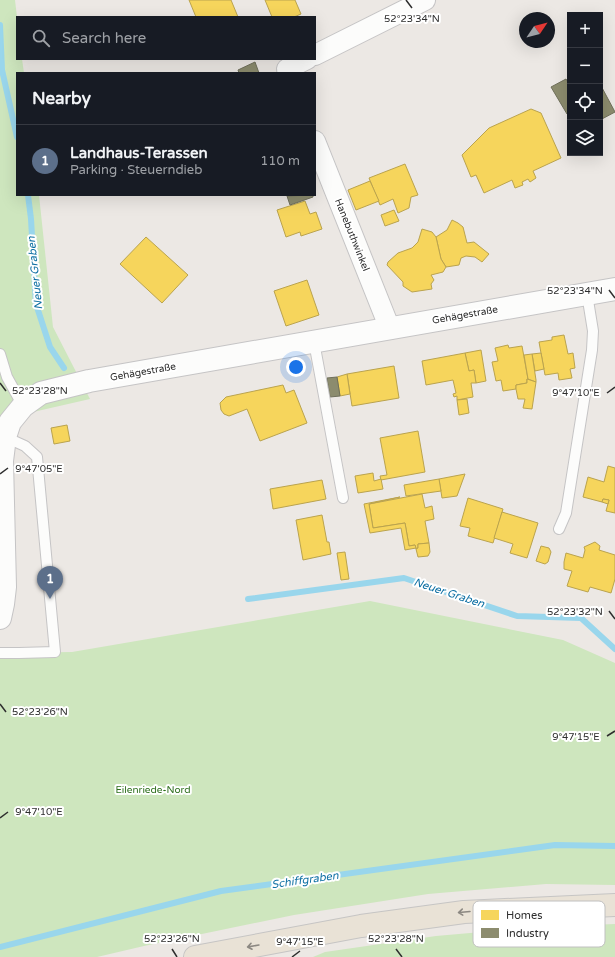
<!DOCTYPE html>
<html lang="en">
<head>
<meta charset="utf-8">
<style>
	:root { --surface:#171b24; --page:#242831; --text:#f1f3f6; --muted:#9ea1a6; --line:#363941; --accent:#ea580c }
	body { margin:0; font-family:"Varela Round",sans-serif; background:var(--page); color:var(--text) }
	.controls { position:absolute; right:12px; top:12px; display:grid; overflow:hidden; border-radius:0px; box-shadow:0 4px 16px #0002 }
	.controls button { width:36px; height:36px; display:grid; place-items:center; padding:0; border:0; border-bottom:1px solid var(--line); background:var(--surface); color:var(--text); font:20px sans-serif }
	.compass { position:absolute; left:519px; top:12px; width:36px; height:36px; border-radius:50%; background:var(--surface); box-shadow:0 4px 16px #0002; rotate:55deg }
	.you { position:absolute; left:296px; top:367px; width:14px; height:14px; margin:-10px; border:3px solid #fff; border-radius:50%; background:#1a73e8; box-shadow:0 0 0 6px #1a73e833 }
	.badge { display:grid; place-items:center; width:26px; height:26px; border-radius:50%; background:var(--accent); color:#fff; font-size:13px; font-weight:700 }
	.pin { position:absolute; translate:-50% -33px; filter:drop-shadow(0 1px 2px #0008) }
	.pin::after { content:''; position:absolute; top:21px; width:14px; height:12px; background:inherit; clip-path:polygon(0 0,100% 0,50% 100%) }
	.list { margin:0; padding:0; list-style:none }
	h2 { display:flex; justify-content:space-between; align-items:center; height:52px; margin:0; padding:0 16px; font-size:17px }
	h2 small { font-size:13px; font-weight:400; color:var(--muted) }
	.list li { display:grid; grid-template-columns:26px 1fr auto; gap:12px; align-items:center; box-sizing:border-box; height:72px; padding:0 16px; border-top:1px solid var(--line) }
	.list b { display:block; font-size:15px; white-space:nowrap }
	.list p { margin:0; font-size:13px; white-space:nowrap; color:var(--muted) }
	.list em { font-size:13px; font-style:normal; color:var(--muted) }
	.icon { flex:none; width:22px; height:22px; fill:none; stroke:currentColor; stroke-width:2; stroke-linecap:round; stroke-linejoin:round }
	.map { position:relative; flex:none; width:615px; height:957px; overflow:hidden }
	.search { position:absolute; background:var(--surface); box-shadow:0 4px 16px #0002; left:16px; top:16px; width:300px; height:44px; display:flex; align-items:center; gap:10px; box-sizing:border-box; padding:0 14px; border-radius:0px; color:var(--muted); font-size:15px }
	.panel { position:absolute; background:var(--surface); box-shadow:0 4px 16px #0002; left:16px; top:72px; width:300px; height:124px; border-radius:0px }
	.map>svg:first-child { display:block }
	.green { fill:#cee6be }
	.homes { fill:#f6d55c; stroke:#baa34e }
	.industry { fill:#8c8c6e; stroke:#70705b }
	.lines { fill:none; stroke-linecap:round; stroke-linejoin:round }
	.stream { stroke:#99d6ec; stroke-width:6 }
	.service-casing { stroke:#c5c4c5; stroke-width:12 }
	.minor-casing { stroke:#c5c4c5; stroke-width:22 }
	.tertiary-casing { stroke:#c5c4c5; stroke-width:24 }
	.trunk-casing { stroke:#c6c5c4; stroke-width:24 }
	.service { stroke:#fcfcfb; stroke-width:10 }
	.minor { stroke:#fcfcfb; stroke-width:20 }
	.tertiary { stroke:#fcfcfb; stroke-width:22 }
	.trunk { stroke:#e9e2d6; stroke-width:22 }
	.oneway { stroke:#8c8882 }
	.ticks { fill:none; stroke:#2e2e2e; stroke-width:1.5 }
	.labels { text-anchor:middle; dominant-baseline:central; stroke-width:4; stroke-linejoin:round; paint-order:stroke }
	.street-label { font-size:10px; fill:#2e2e2e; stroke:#fff }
	.park-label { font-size:10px; fill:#2c6e1b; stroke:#fff }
	.water-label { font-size:11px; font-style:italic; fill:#0d6fa3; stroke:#fff }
	.key { fill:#fff; stroke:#c0c0c0; stroke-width:1 }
	.key-label { font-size:11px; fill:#2e2e2e }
	.ticks-label { font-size:10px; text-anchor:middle; fill:#2e2e2e; stroke:#fff; stroke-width:4; stroke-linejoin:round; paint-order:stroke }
</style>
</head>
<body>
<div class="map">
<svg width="615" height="957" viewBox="0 0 615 957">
	<rect width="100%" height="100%" fill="#ece8e4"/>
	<g class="green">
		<polygon points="0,0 15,0 17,17 17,59 22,59 24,73 17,73 17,195 39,195 53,327 90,399 20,415 0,415"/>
		<polygon points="370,601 563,640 615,663 615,885 546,884 428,894 294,915 144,946 97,957 0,957 0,653 72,652"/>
		<polygon points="615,924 615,957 313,957 325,952 436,936 539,927"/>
	</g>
	<g class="homes">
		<polygon points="189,0 231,0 238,17 196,17"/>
		<polygon points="265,0 295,0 301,14 294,17 272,17"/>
		<polygon points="531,109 541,113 561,158 533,171 536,178 530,182 528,179 522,182 523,185 515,188 512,180 484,193 476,175 471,177 462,155 489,128"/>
		<polygon points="405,164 418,195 411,197 409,208 398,213 393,199 380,205 369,178"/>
		<polygon points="370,181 379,201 356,210 348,190"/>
		<polygon points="305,201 310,214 316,212 322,229 301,236 300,232 286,237 277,210"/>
		<polygon points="394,210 399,221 385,226 381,215"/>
		<polygon points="452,220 458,223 463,227 467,243 474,242 489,254 482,262 475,257 466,256 461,258 459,265 446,267 441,259 436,237 447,230"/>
		<polygon points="422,229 432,232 436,237 441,259 446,267 443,272 431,275 434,280 431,284 432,289 412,292 403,286 403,282 387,265 388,262 398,253 412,248 418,242"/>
		<polygon points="146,237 188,275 162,303 120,264"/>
		<polygon points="307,280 319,315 286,326 274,291"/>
		<polygon points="564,335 568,354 573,353 575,368 570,369 572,378 559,380 558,373 545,375 539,342 552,340 552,337"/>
		<polygon points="508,345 509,348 522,346 528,379 527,379 527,383 516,385 516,389 503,391 501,380 496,381 492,362 498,361 495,348"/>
		<polygon points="481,350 486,381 476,383 474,370 469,371 465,353"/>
		<polygon points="465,353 469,371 474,370 476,383 471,383 473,397 457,400 457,396 454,397 453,394 456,393 453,380 426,385 422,361"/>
		<polygon points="541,353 544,369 535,371 532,354"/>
		<polygon points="532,354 536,380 536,382 528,379 524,355"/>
		<polygon points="394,366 399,398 352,406 347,374"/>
		<polygon points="347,374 350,394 340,396 337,377"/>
		<polygon points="527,379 536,382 532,409 523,408 525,399 518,399 516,389 516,385 527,383"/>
		<polygon points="283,385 286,393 294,390 307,423 260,441 247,409 229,416 224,414 221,410 220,403 226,397"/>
		<polygon points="467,399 469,413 459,415 457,400"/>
		<polygon points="67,425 70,441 54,444 51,428"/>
		<polygon points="418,431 425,472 381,480 380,476 387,475 380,438"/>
		<polygon points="608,466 615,468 615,513 606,511 609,500 603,499 602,502 583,497 588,477 604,482"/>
		<polygon points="373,473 374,481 381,479 383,489 358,493 355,476"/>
		<polygon points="465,474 457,496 442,498 439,479"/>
		<polygon points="439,479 441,491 406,496 404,485"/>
		<polygon points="322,480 326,499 273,509 270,489"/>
		<polygon points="422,494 425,508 432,506 434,519 425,521 429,543 418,544 418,548 416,549 415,545 409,546 405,523 373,528 369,504"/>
		<polygon points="400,497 369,504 373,528 405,523 409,546 415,545 416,548 405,550 401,528 370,533 364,504"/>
		<polygon points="468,498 503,509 493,543 468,536 470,528 460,526"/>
		<polygon points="603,499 609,500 608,504 602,502"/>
		<polygon points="502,512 538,523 527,558 510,553 513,544 494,538"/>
		<polygon points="322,515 327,542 329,542 331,554 303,560 296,520"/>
		<polygon points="595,542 600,546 599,550 615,555 615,579 611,593 590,587 588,592 567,586 572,571 564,569 564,562 566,553 583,558 585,550 584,547"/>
		<polygon points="429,543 430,552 428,556 418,557 416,549 418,548 418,544"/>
		<polygon points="541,546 549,548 551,552 548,562 545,564 536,561"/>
		<polygon points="345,552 349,579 341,580 337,553"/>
	</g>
	<g class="industry">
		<polygon points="255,62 259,73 239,73 238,70"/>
		<polygon points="566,79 570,86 570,113 567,114 551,87"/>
		<polygon points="600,84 615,112 600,120"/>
		<polygon points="313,195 313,197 290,205 287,196"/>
		<polygon points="337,377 340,396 330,397 327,378"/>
	</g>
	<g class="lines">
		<g class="stream">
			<polyline points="0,25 2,70 17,137"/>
			<polyline points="28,195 31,219 36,304 50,347 64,368"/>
			<polyline points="248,599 404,578 517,616 581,618 615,649"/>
			<polyline points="0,947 221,891 555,845 615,846"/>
		</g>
		<g class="service-casing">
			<g id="service">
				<polyline points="314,342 343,498"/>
				<polyline points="0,354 7,377 23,406"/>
				<polyline points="559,529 566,513 592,350 593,331 587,294"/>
				<polyline points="0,653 19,653 55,652 37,457 25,446 5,437"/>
			</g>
		</g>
		<g class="minor-casing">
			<g id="minor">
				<polyline points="315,55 425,0"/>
				<polyline points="288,73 287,69 307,59"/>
				<polyline points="315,141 390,329"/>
			</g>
		</g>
		<g class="tertiary-casing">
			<polyline id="tertiary" points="0,618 3,604 5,587 2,461 5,437 10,422 23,406 41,393 89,381 615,289"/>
		</g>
		<g class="trunk-casing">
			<polyline id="trunk" points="195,957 361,926 464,912 615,905"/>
		</g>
		<use href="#service" class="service"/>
		<use href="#minor" class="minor"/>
		<use href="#tertiary" class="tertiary"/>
		<use href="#trunk" class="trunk"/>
	</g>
	<defs><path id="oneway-shaft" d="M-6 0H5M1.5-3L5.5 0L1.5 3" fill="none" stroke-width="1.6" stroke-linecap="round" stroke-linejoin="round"/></defs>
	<g class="oneway">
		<use href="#oneway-shaft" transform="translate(464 912) rotate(175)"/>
		<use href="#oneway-shaft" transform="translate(253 946) rotate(170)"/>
	</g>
	<path class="ticks" d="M 406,0 L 412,8M 609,290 L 615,298M 0,383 L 6,391M 607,393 L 615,387M 0,474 L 8,468M 609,611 L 615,619M 0,704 L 6,712M 607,736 L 615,731M 0,818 L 8,812M 172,949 L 177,957M 396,949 L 402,957M 292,957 L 300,951"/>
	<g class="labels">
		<g class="street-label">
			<text transform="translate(352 235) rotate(68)">Hanebuthwinkel</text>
			<text transform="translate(465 315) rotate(-10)">Gehägestraße</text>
			<text transform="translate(143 372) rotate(-10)">Gehägestraße</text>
		</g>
		<g class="park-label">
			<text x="153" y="790">Eilenriede-Nord</text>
		</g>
		<g class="water-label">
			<text transform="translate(35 273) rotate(-96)">Neuer Graben</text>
			<text transform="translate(449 593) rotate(18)">Neuer Graben</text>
			<text transform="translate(305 880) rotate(-8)">Schiffgraben</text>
		</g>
	</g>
	<rect x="473" y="901" width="132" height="46" rx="6" class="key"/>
	<rect x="481" y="910" width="18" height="10" fill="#f6d55c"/>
	<rect x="481" y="928" width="18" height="10" fill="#8c8c6e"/>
	<g class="key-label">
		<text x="506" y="919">Homes</text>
		<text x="506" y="937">Industry</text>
	</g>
	<g class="ticks-label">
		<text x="412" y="22">52°23'34"N</text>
		<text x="575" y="294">52°23'34"N</text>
		<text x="40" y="394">52°23'28"N</text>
		<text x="576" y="396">9°47'10"E</text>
		<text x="39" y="472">9°47'05"E</text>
		<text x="575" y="615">52°23'32"N</text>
		<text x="40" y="715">52°23'26"N</text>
		<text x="576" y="740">9°47'15"E</text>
		<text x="39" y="815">9°47'10"E</text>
		<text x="172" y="942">52°23'26"N</text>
		<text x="396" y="942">52°23'28"N</text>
		<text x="300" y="945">9°47'15"E</text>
	</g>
</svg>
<div class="controls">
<button>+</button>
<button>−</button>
<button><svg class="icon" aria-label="locate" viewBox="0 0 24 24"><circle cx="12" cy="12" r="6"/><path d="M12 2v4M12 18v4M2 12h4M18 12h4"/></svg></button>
<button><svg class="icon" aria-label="layers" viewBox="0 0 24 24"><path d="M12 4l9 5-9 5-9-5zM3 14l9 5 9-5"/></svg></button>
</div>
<svg class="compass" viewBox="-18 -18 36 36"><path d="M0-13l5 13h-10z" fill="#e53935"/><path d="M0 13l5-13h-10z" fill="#9ea1a6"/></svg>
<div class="you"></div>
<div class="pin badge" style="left:50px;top:599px;background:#5c6f8a">1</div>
<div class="search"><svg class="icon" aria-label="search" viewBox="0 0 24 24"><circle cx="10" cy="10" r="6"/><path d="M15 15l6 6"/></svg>Search here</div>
<section class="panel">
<h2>Nearby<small></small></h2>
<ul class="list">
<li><span class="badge" style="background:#5c6f8a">1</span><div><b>Landhaus-Terassen</b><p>Parking · Steuerndieb</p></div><em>110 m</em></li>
</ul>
</section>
</div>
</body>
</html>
